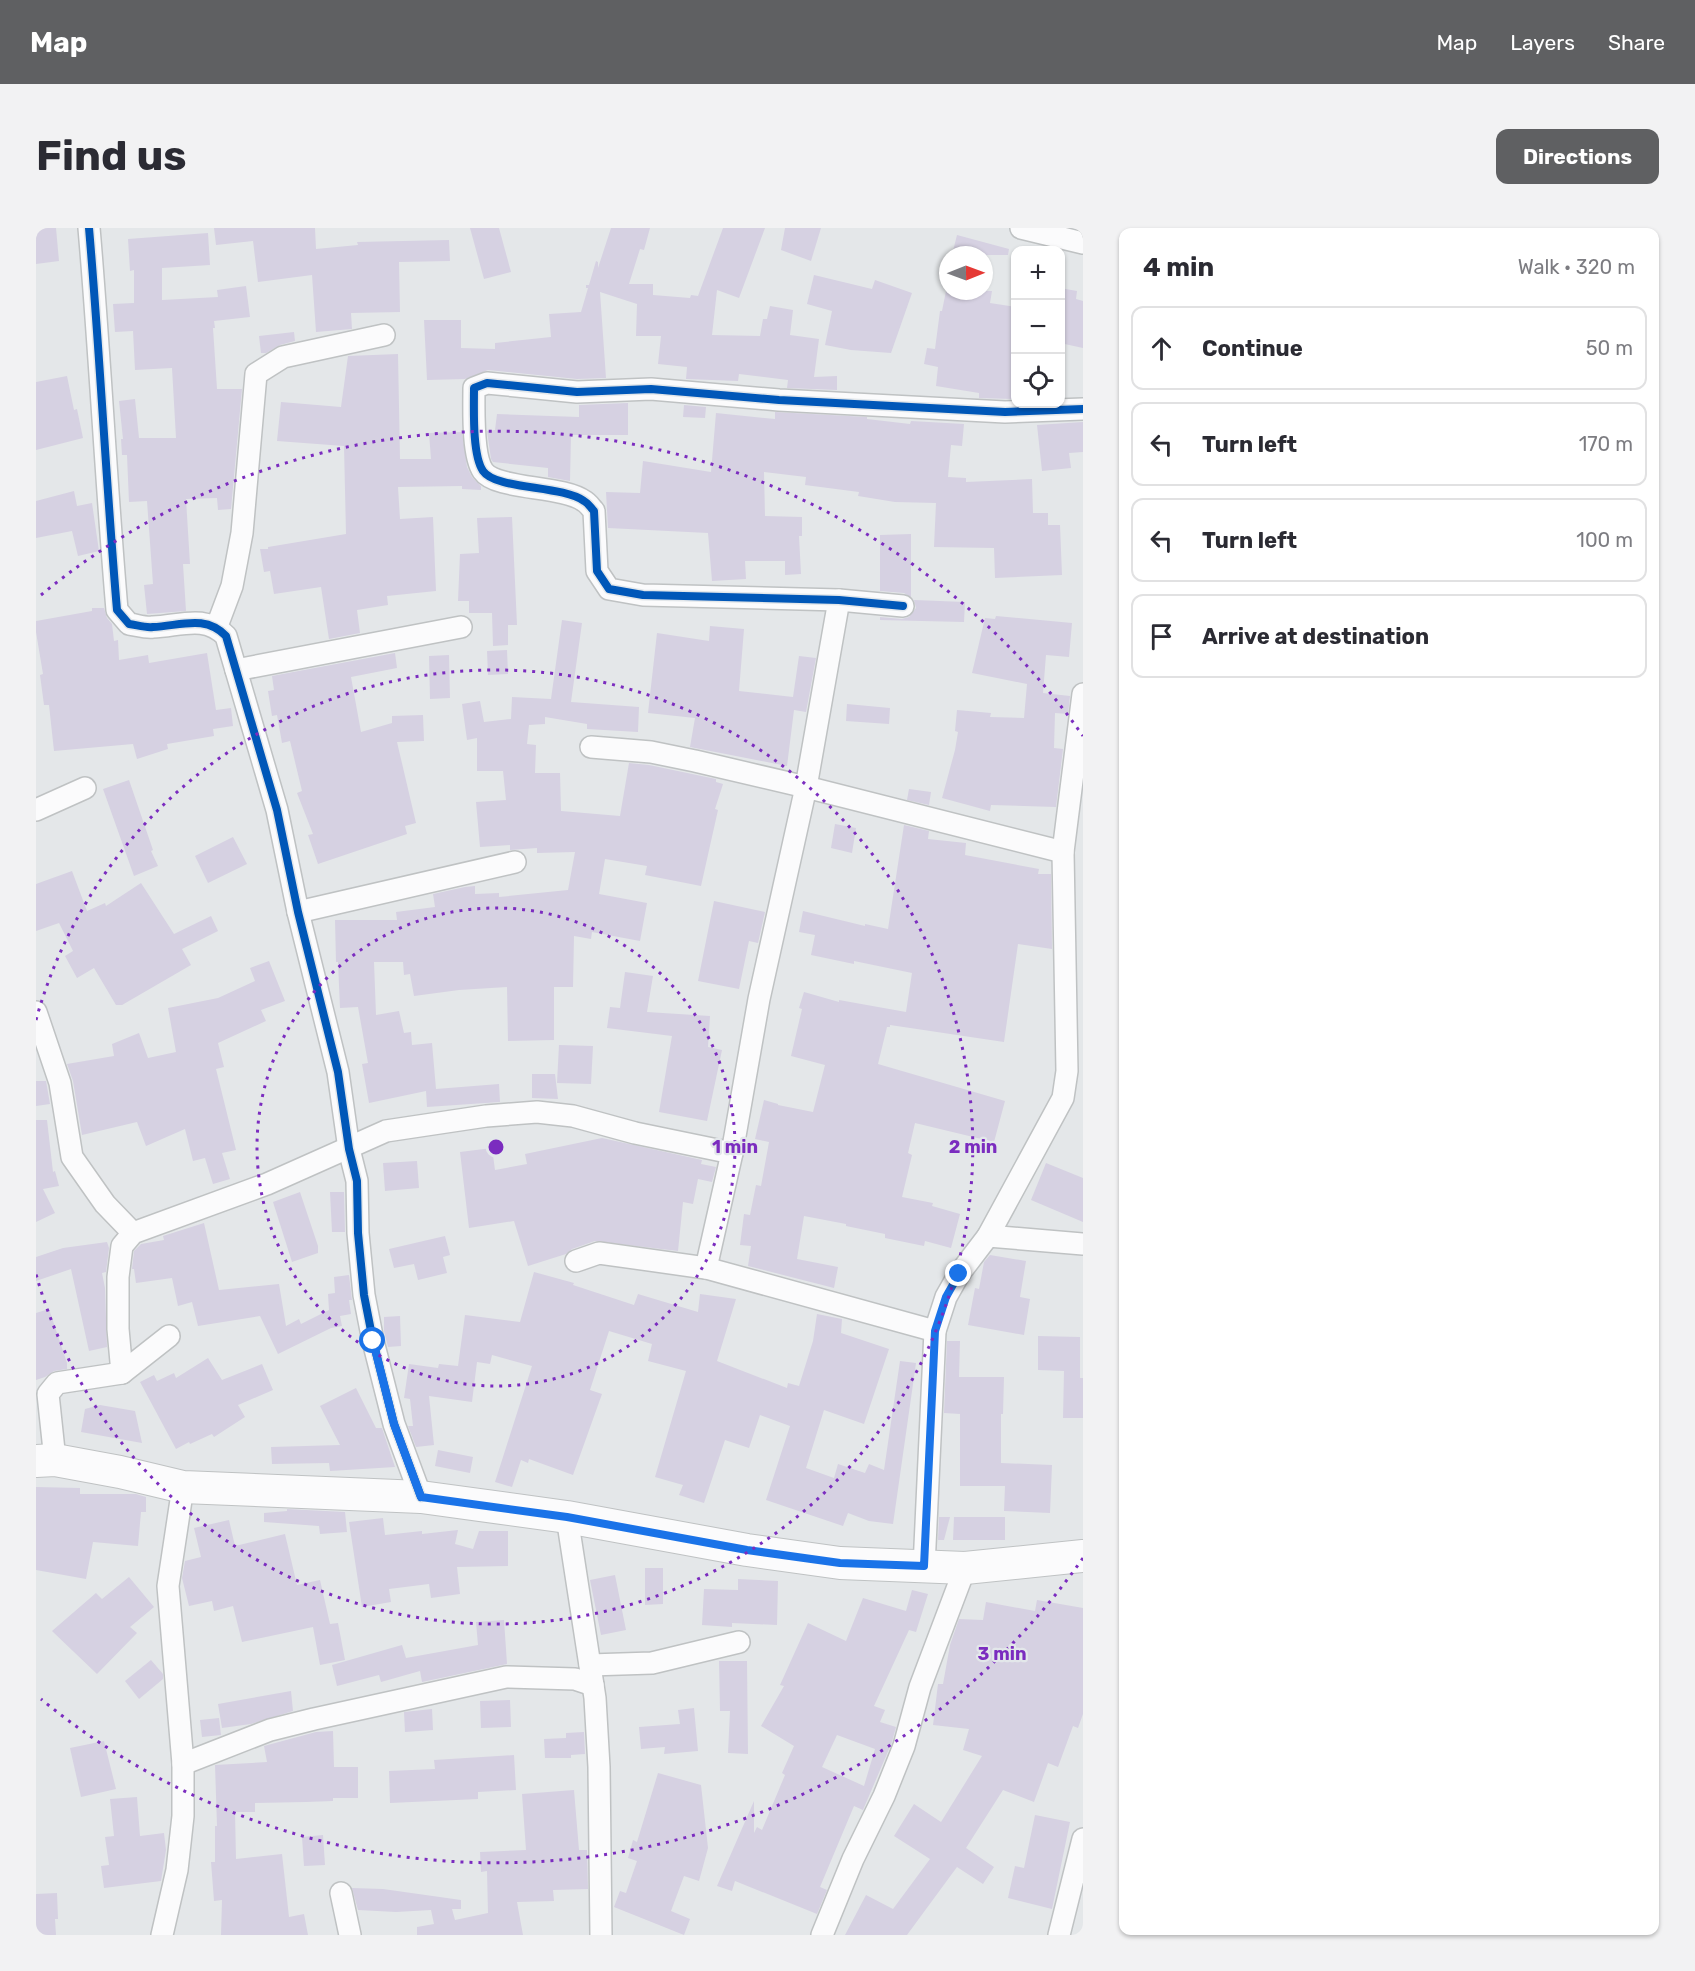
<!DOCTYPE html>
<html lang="en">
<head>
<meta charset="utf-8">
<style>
	:root { --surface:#fff; --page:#f2f2f3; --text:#2b2b33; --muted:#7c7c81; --line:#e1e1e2; --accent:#5f6062 }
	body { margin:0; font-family:Rubik,sans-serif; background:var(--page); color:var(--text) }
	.controls { position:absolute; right:18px; top:18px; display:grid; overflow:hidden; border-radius:12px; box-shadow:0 2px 4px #0004 }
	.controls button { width:54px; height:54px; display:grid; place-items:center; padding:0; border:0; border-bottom:2px solid var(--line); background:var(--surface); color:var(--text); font:30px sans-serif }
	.compass { position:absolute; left:903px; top:18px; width:54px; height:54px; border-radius:50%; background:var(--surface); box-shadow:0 2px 4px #0004; rotate:89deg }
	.stop { position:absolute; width:18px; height:18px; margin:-14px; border:4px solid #1a73e8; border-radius:50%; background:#fff }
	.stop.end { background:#1a73e8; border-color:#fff; box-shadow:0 2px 6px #0008 }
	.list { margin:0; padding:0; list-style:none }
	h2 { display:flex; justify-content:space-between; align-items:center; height:78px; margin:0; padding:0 24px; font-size:26px }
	h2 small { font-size:20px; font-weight:400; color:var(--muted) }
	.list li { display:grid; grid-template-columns:39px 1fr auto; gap:18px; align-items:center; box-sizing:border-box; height:84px; margin:0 12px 12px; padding:0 12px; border:2px solid var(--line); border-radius:12px }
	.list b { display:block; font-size:22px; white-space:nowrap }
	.list em { font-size:20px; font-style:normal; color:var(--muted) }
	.icon { flex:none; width:33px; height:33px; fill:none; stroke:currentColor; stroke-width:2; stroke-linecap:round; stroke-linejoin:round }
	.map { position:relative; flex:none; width:1047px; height:1707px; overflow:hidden; border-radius:12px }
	header { display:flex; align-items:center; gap:36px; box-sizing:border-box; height:84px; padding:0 30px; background:var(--accent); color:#fff }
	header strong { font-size:28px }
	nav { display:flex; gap:33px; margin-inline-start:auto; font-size:21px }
	.intro { display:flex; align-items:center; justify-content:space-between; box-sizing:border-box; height:144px; padding:0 36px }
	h1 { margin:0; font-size:42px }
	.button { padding:15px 27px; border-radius:12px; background:var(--accent); color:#fff; font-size:21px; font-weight:700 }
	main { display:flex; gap:36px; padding:0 36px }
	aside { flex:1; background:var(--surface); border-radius:12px; box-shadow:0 2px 4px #0004 }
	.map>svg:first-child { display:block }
	.building { fill:#d6d1e2; fill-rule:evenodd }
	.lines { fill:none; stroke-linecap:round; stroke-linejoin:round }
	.street-casing { stroke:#bfc2c3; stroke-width:24 }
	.secondary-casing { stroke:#bfc2c3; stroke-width:34 }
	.street { stroke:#fbfbfc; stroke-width:21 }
	.secondary { stroke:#fbfbfc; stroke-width:32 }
	.cycleway-casing { stroke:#e3e7ea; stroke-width:11 }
	.cycleway { stroke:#0057b8; stroke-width:8 }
	.route { stroke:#1a73e8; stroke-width:8 }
	.ring { fill:none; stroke:#7b2cbf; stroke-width:3; stroke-dasharray:3 6 }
	.centre { fill:#7b2cbf; stroke:#e3e7ea; stroke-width:3 }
	.ring-label { font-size:18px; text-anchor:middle; font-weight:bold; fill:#7b2cbf; stroke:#e3e7ea; stroke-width:4.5; stroke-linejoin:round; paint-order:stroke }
</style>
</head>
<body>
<header>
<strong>Map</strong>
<nav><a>Map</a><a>Layers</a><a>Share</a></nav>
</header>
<div class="intro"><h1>Find us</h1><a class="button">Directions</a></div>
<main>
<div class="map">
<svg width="1047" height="1707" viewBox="0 0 1047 1707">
	<rect width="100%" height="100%" fill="#e4e7e9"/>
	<g class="building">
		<polygon points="0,0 20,0 23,33 0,36"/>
		<polygon points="178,0 279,0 280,21 322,17 321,14 413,12 414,33 363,34 364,84 315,85 316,101 280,104 276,47 222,54 217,13 180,17"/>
		<polygon points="434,0 463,0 475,44 448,51"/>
		<polygon points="575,0 614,0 608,22 604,21 593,56 617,56 617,67 654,70 655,67 662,68 687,0 729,0 703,70 681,62 676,107 724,108 727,91 731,91 734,78 757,82 754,107 783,111 778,149 801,148 801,162 751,160 752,152 703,146 702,153 650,151 651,139 622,136 625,108 600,108 601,76 564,64 570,150 541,151 452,142 429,151 391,152 388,92 425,92 425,120 459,121 459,115 515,109 513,86 545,84 552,60 550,60 550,57 553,57 560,33 562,34 562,40"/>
		<polygon points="749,0 785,0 775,33 745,22"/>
		<polygon points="172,5 174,37 126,40 126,72 182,69 181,62 210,58 214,89 178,93 179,100 177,100 181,161 206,161 195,281 182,282 181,270 150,271 154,336 147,336 150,383 111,386 108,357 117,356 111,273 93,274 91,227 86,227 85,211 87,211 83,173 99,171 103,210 140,210 136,140 99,142 97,103 79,104 77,76 98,75 98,42 94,43 92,11"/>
		<polygon points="921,7 973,21 972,27 916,27"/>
		<polygon points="778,47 836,61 839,52 876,65 855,125 815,122 789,117 796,83 771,76"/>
		<polygon points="1024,60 1041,63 1040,71 1047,73 1047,120 1024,115"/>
		<polygon points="910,63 956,63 954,75 980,79 976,171 943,170 943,165 900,158 902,139 888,136 891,120 899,121 904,83 906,83"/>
		<polygon points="258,104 259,113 244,117 230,125 225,125 223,108"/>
		<polygon points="362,126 364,231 395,231 393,205 426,204 431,239 436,249 445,258 445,262 426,261 426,258 362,259 364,291 397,289 400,363 351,368 352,377 321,382 324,405 293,411 285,359 238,366 234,343 228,344 224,321 232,321 232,319 310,306 308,218 241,213 245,174 305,179 312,128"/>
		<polygon points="31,148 38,182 41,181 47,210 0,222 0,154"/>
		<polygon points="592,175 592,207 535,207 534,253 512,249 512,240 457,234 455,231 451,203 459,202 461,186 543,189 543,177"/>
		<polygon points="648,177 670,179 669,190 647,189"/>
		<polygon points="739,184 831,189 831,191 874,196 875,193 928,196 926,218 915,217 912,249 930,250 930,254 996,251 997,285 1012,285 1012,297 1024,297 1026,347 959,350 958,320 898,319 900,275 859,274 822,268 823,264 769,257 770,249 728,244 729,288 766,289 766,308 763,308 765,346 749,347 749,333 709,333 710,351 676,353 672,305 572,300 570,264 604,265 607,233 675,244 680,185 739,191"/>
		<polygon points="1047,194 1047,224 1033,225 1035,240 1006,243 1001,197"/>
		<polygon points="38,263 41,278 56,275 63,323 42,328 36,303 0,310 0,273"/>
		<polygon points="476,289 481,397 472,397 472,417 457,418 456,385 433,385 433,373 422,373 424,326 443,325 441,290"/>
		<polygon points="875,306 875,369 868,365 844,363 844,307"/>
		<polygon points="878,372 929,374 928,394 844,392 844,389 866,391 873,389 880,380"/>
		<polygon points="56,380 68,380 71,390 76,396 78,413 82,412 83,432 112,427 113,435 171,425 180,482 195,480 197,498 177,501 178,508 131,516 132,521 101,531 97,516 18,523 13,477 8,477 4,447 7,446 0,404 0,393 56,383"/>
		<polygon points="960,388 1036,395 1033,429 1010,427 1007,465 1034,468 1032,486 1019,485 1018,520 1027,521 1020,579 955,577 954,583 906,570 919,522 922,504 919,503 921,482 955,485 954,489 988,490 991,456 936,445 949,390 959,391"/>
		<polygon points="526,392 546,395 535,474 603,479 602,504 551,501 551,496 509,489 509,496 493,497 491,516 500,517 499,545 524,545 525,583 584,588 593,535 613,537 680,551 680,554 687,556 679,581 682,582 665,658 609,647 611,638 569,631 563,666 611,675 604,713 556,704 555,711 538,708 537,759 518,759 518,812 472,813 471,759 423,762 378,768 374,746 368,747 367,734 338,734 340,787 363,783 368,805 375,804 376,817 396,815 400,861 463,856 464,874 391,879 390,863 333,875 326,836 332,835 322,779 304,780 302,734 300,734 299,692 361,692 360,684 399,679 397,666 429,659 439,658 439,666 463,665 463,669 532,662 539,624 501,625 501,620 474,622 474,617 444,619 440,574 470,572 467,543 441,543 441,510 431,512 426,476 444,473 448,494 475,491 476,469 515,471"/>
		<polygon points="674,398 708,401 703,463 757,469 763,428 780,430 770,484 758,482 751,538 654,519 659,490 612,485 621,405 673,413"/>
		<polygon points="471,422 472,446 452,447 451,423"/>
		<polygon points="359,425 361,440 315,449 325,504 356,495 356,488 387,487 388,513 361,514 380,595 369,598 371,606 282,636 272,607 277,606 261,565 266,563 254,513 246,515 241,487 236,488 232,463 238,462 236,448"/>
		<polygon points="413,427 414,470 394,471 393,428"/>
		<polygon points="811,476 854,480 853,496 810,493"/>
		<polygon points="93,552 117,622 115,623 122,638 98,648 67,561"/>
		<polygon points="873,561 895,564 893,577 871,572"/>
		<polygon points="799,596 820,600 816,625 795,620"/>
		<polygon points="868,597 893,603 892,611 930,615 929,627 1003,641 1002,646 1015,646 1016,721 982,716 968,814 854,797 854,799 851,799 842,836 969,873 958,914 879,895 872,925 876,927 866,969 897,975 896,978 924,986 915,1020 889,1013 888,1018 849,1010 849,1006 810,998 810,996 768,988 761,1031 802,1039 798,1060 712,1038 715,1018 704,1017 708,986 714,987 720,957 725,958 733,914 719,911 728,872 742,876 742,877 777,884 789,837 755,828 766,781 763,780 768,764 803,774 803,772 870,784 876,745 818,733 818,736 775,727 779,707 763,704 767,683 829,698 829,696 852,701"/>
		<polygon points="197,609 211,636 172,655 159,628"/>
		<polygon points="36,643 51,683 69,675 70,678 105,655 138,706 175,688 182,703 146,721 155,737 86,777 80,777 58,740 41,750 29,728 37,723 23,695 0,703 0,656"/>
		<polygon points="678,673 729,684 722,715 713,713 703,761 662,753"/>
		<polygon points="233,733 249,773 225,782 230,793 182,815 188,839 180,841 200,922 186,925 194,951 177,956 169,930 157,933 149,901 110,918 101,894 46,907 37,853 31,836 78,828 76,816 103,805 112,830 140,824 132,780 182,770 219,753 214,740"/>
		<polygon points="589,744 617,748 611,784 674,788 672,819 686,822 671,893 623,884 636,808 571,800 574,779 584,780"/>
		<polygon points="523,817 557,818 555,856 521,855"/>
		<polygon points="496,846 519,846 522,871 496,870"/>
		<polygon points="0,853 10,853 14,876 0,878"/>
		<polygon points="0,892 11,892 17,944 19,943 23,958 7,961 19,985 0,994"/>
		<polygon points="566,910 666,932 665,936 680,939 676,954 662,951 657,976 647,974 642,1023 559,1013 536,1021 530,1026 492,1038 478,993 433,1000 424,924 456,920 459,942 491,936 489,926"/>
		<polygon points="381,933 383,960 349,963 347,935"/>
		<polygon points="1010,935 1047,950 1047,994 995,972"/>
		<polygon points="264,964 282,1018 282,1025 256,1034 237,974"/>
		<polygon points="294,964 308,964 309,1004 296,1004"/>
		<polygon points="168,995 183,1062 243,1056 250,1098 263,1091 265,1096 293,1082 292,1066 299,1065 298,1049 313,1047 316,1072 313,1072 315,1086 304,1088 306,1098 295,1100 242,1126 224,1088 162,1098 156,1074 142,1078 136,1050 100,1055 98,1041 96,1041 98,1023 105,1016 128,1012 127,1008"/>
		<polygon points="409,1008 414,1027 407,1029 411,1045 382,1052 378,1036 358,1040 353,1021"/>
		<polygon points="71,1014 73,1020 70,1044 66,1045 69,1060 71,1119 53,1123 35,1041 0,1053 0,1029 27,1020"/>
		<polygon points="954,1027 990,1033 984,1069 994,1071 988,1107 932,1097 939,1060 943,1061 948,1034"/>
		<polygon points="498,1044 538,1055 537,1057 598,1077 602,1066 662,1084 664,1066 700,1071 681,1133 751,1160 752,1155 763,1158 777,1113 781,1086 806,1091 805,1105 853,1121 828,1196 788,1182 770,1240 798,1250 802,1236 829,1245 833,1236 848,1242 864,1133 880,1135 857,1296 833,1293 812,1285 807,1298 730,1272 754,1198 724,1187 713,1220 689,1212 668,1275 643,1267 647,1257 619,1249 650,1143 612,1133 616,1116 573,1103 554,1162 566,1166 537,1247 493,1231 492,1235 485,1232 476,1259 459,1254 496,1138 456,1127 454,1136 441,1134 436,1174 393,1168 398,1217 380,1219 372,1198 377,1198 374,1171 368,1170 373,1136 402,1140 403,1136 422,1138 429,1087 484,1094"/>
		<polygon points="13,1081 31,1135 31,1141 18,1143 9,1149 0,1152 0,1085"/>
		<polygon points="364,1088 365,1118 352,1119 348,1103 348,1089"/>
		<polygon points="1002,1108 1044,1109 1044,1150 1047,1150 1047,1190 1027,1190 1028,1143 1002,1142"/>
		<polygon points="911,1113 924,1113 923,1149 968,1149 967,1186 965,1186 965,1235 1016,1237 1014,1285 968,1283 969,1258 924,1258 924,1186 908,1185"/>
		<polygon points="172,1130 186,1152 226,1136 237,1162 202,1177 209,1189 178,1209 176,1206 154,1216 153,1214 140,1221 104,1154 118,1147 121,1153 138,1145 140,1150"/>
		<polygon points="320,1160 340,1200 346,1200 359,1239 294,1243 293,1235 236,1236 235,1219 304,1217 284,1178"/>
		<polygon points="64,1177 99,1183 106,1215 45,1204 49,1181"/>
		<polygon points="402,1222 437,1229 434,1245 399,1238"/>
		<polygon points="0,1259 44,1260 44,1266 100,1266 110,1269 110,1284 105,1284 102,1318 57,1314 50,1351 0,1342"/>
		<polygon points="251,1281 309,1284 311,1304 284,1306 283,1298 228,1294 228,1285 251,1283"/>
		<polygon points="903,1289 914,1289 908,1312 902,1312"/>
		<polygon points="918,1289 969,1289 969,1312 917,1312"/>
		<polygon points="347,1290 349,1307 386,1303 386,1306 422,1302 419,1316 437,1321 443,1303 472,1303 472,1338 421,1339 424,1366 395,1370 393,1356 353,1361 355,1374 326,1379 313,1294"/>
		<polygon points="193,1292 199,1318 249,1306 261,1357 284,1352 294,1396 302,1395 309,1432 284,1437 277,1399 206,1414 197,1378 178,1383 176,1373 153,1378 146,1350 149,1333 165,1329 158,1300"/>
		<polygon points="609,1340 627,1340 627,1376 609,1377"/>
		<polygon points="579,1347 590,1402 565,1407 554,1352"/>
		<polygon points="93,1349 118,1379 94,1399 101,1405 61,1446 16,1403 60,1365 66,1371"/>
		<polygon points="702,1351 742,1353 741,1397 696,1395 696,1399 666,1397 668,1361 702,1362"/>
		<path d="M 876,1362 L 892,1366 L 880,1404 L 873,1402 L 838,1478 L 849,1482 L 844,1494 L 860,1499 L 856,1514 L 827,1582 L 818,1578 L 784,1659 L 791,1662 L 781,1686 L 699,1653 L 696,1663 L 681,1658 L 718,1573 L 718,1605 L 721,1599 L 726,1602 L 749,1547 L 746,1545 L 758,1518 L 725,1498 L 748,1458 L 744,1457 L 772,1395 L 810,1413 L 827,1370 L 870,1383 ZM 801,1507 L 839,1521 L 828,1558 L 786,1539 Z"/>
		<polygon points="1001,1372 1047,1380 1047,1486 1042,1500 1037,1498 1022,1539 1012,1535 998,1574 967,1562 930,1620 958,1639 947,1656 921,1639 871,1707 809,1707 830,1667 857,1681 894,1631 858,1608 878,1576 905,1594 946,1528 927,1522 933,1501 897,1497 902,1456 907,1456 914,1417 923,1391 947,1392 950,1374 999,1383"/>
		<polygon points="468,1392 471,1436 386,1454 384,1443 345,1454 343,1447 301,1458 296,1437 366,1417 370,1430 442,1417 440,1394"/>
		<polygon points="115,1432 127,1446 127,1451 103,1471 89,1453"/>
		<polygon points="683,1433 711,1433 712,1526 692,1525 694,1483 684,1483"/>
		<polygon points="255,1463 257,1483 215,1496 186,1500 182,1476"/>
		<polygon points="474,1472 475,1499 445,1500 444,1473"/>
		<polygon points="658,1480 662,1523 628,1526 629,1519 605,1521 603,1499 644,1496 642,1482"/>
		<polygon points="396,1481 397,1502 369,1504 368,1484"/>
		<polygon points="183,1490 185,1507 166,1509 164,1492"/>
		<polygon points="297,1503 298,1539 322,1539 322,1570 297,1570 297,1573 270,1574 219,1575 219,1584 199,1584 200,1631 246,1626 253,1689 268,1686 272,1707 185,1707 186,1672 178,1673 175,1634 179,1634 179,1598 181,1598 179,1537 231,1534 228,1518 280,1504"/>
		<polygon points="548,1504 549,1526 535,1527 535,1530 509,1530 508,1511 530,1510 530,1505"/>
		<polygon points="68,1513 80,1561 45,1569 34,1520"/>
		<polygon points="478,1527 480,1562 442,1564 442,1571 354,1575 353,1543 399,1541 398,1532"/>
		<polygon points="622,1545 665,1557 672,1620 663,1653 648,1648 635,1683 654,1691 648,1707 578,1679 584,1663 590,1665 601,1633 592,1630 597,1612 601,1614"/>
		<polygon points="538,1562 543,1622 551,1622 552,1661 517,1662 518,1673 481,1674 487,1707 381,1707 381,1699 398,1696 395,1682 360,1684 322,1682 316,1660 347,1661 425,1672 425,1681 409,1681 416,1681 419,1692 452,1685 451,1643 445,1644 444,1624 490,1622 486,1566"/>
		<polygon points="101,1569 104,1608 128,1605 130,1622 125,1653 68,1660 65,1638 73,1637 69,1609 78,1608 74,1571"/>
		<polygon points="999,1587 1034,1594 1016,1681 972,1670 979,1638 988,1640"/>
		<polygon points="287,1607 289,1637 268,1638 266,1609"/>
		<polygon points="21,1665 22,1691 19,1691 20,1707 0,1707 0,1666"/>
	</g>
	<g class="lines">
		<g class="street-casing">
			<g id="street">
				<path d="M 53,0 C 64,127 70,255 81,382 L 93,396 C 101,397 109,400 117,399 C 144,398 169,386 190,408 L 241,582 L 262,684 L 302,844 L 313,921 L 321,953 L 322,1005 L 328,1067 L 337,1113 L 358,1196 L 385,1269"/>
				<polyline points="985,0 1047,15"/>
				<path d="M 867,378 L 803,372 L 607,367 L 573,361 L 561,343 L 558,283 C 555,280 552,275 548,273 C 526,257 460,262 447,243 C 436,227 438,180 438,160 L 451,155 L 541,164 L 615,161 L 743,172 L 969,184 L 1047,181"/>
				<polyline points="181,398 196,358 206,305 220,146 247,129 348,107"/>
				<polyline points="200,442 425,399"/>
				<polyline points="555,519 615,524 659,533 770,559 1027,624"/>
				<polyline points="0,582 49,560"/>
				<polyline points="262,684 479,634"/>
				<polyline points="0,784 24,855 36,929 69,976 97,1005"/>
				<polyline points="952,1008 1047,1016"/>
				<polyline points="540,1033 563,1025 670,1040 899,1103"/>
				<polyline points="670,1040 696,925 723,771 770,559 803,372"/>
				<polyline points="86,1145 82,1101 82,1049 86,1018 97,1005 231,956 350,903 450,888 501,884 537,888 599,905 696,925"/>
				<polyline points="19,1232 12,1166 21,1155 86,1145 133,1108"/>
				<polyline points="531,1289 559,1470 563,1539 565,1707"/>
				<polyline points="888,1339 899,1103 910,1069 923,1046 952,1008 1027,870 1031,843 1027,624 1047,466"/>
				<polyline points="554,1437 616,1435 703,1414"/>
				<polyline points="147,1536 234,1502 278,1491 470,1449 539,1451 557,1457"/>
				<polyline points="305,1665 314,1707"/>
				<polyline points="126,1707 141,1642 147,1588 147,1536 132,1358 147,1259"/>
				<polyline points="786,1707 817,1631 848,1568 868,1518 884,1459 929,1340"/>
				<polyline points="1023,1707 1047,1611"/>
			</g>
		</g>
		<g class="secondary-casing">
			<polyline id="secondary" points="0,1233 19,1232 84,1244 147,1259 385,1269 531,1289 711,1322 804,1335 929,1340 1047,1328"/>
		</g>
		<use href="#street" class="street"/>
		<use href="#secondary" class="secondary"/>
		<g class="cycleway-casing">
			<g id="cycleway">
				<path d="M 53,0 C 64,127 70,255 81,382 L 93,396 C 101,397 109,400 117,399 C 144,398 169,386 190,408 L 241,582 L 262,684 L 302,844 L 313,921 L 321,953 L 322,1005 L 328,1067 L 337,1113 L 358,1196 L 385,1269"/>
				<path d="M 867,378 L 803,372 L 607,367 L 573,361 L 561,343 L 558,283 C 555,280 552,275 548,273 C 526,257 460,262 447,243 C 436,227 438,180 438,160 L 451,155 L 541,164 L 615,161 L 743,172 L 969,184 L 1047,181"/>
			</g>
		</g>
		<use href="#cycleway" class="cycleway"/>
	</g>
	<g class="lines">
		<polyline class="route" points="337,1113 358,1196 385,1269 531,1289 711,1322 804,1335 888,1338 899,1103 910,1069 923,1046"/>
	</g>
	<g class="ring">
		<circle cx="460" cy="919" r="239"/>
		<path d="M0 792A477 477 0 1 1 0 1046"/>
		<path d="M1047 1330A716 716 0 0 1 5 1471M5 367A716 716 0 0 1 1047 508"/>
	</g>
	<circle cx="460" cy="919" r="9" class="centre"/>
	<g class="ring-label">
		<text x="699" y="925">1 min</text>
		<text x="937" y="925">2 min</text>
		<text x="966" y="1432">3 min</text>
	</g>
</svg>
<div class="controls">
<button>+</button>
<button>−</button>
<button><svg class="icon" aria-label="locate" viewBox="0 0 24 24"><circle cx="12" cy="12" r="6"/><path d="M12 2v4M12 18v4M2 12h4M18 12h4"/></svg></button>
</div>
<svg class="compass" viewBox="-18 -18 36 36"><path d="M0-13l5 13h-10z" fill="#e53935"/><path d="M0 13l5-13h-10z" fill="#7c7c81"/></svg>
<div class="stop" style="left:337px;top:1113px"></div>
<div class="stop end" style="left:923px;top:1046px"></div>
</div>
<aside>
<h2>4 min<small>Walk · 320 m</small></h2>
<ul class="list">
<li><svg class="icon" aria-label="ahead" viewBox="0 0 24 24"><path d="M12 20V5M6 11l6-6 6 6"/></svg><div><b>Continue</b></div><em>50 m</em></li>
<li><svg class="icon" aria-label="left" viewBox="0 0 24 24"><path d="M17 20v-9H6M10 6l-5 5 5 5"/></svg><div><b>Turn left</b></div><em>170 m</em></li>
<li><svg class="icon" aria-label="left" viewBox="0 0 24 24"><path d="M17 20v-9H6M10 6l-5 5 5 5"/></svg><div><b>Turn left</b></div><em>100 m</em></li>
<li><svg class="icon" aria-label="arrive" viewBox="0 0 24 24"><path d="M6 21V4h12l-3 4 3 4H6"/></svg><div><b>Arrive at destination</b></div></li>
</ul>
</aside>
</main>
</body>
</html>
